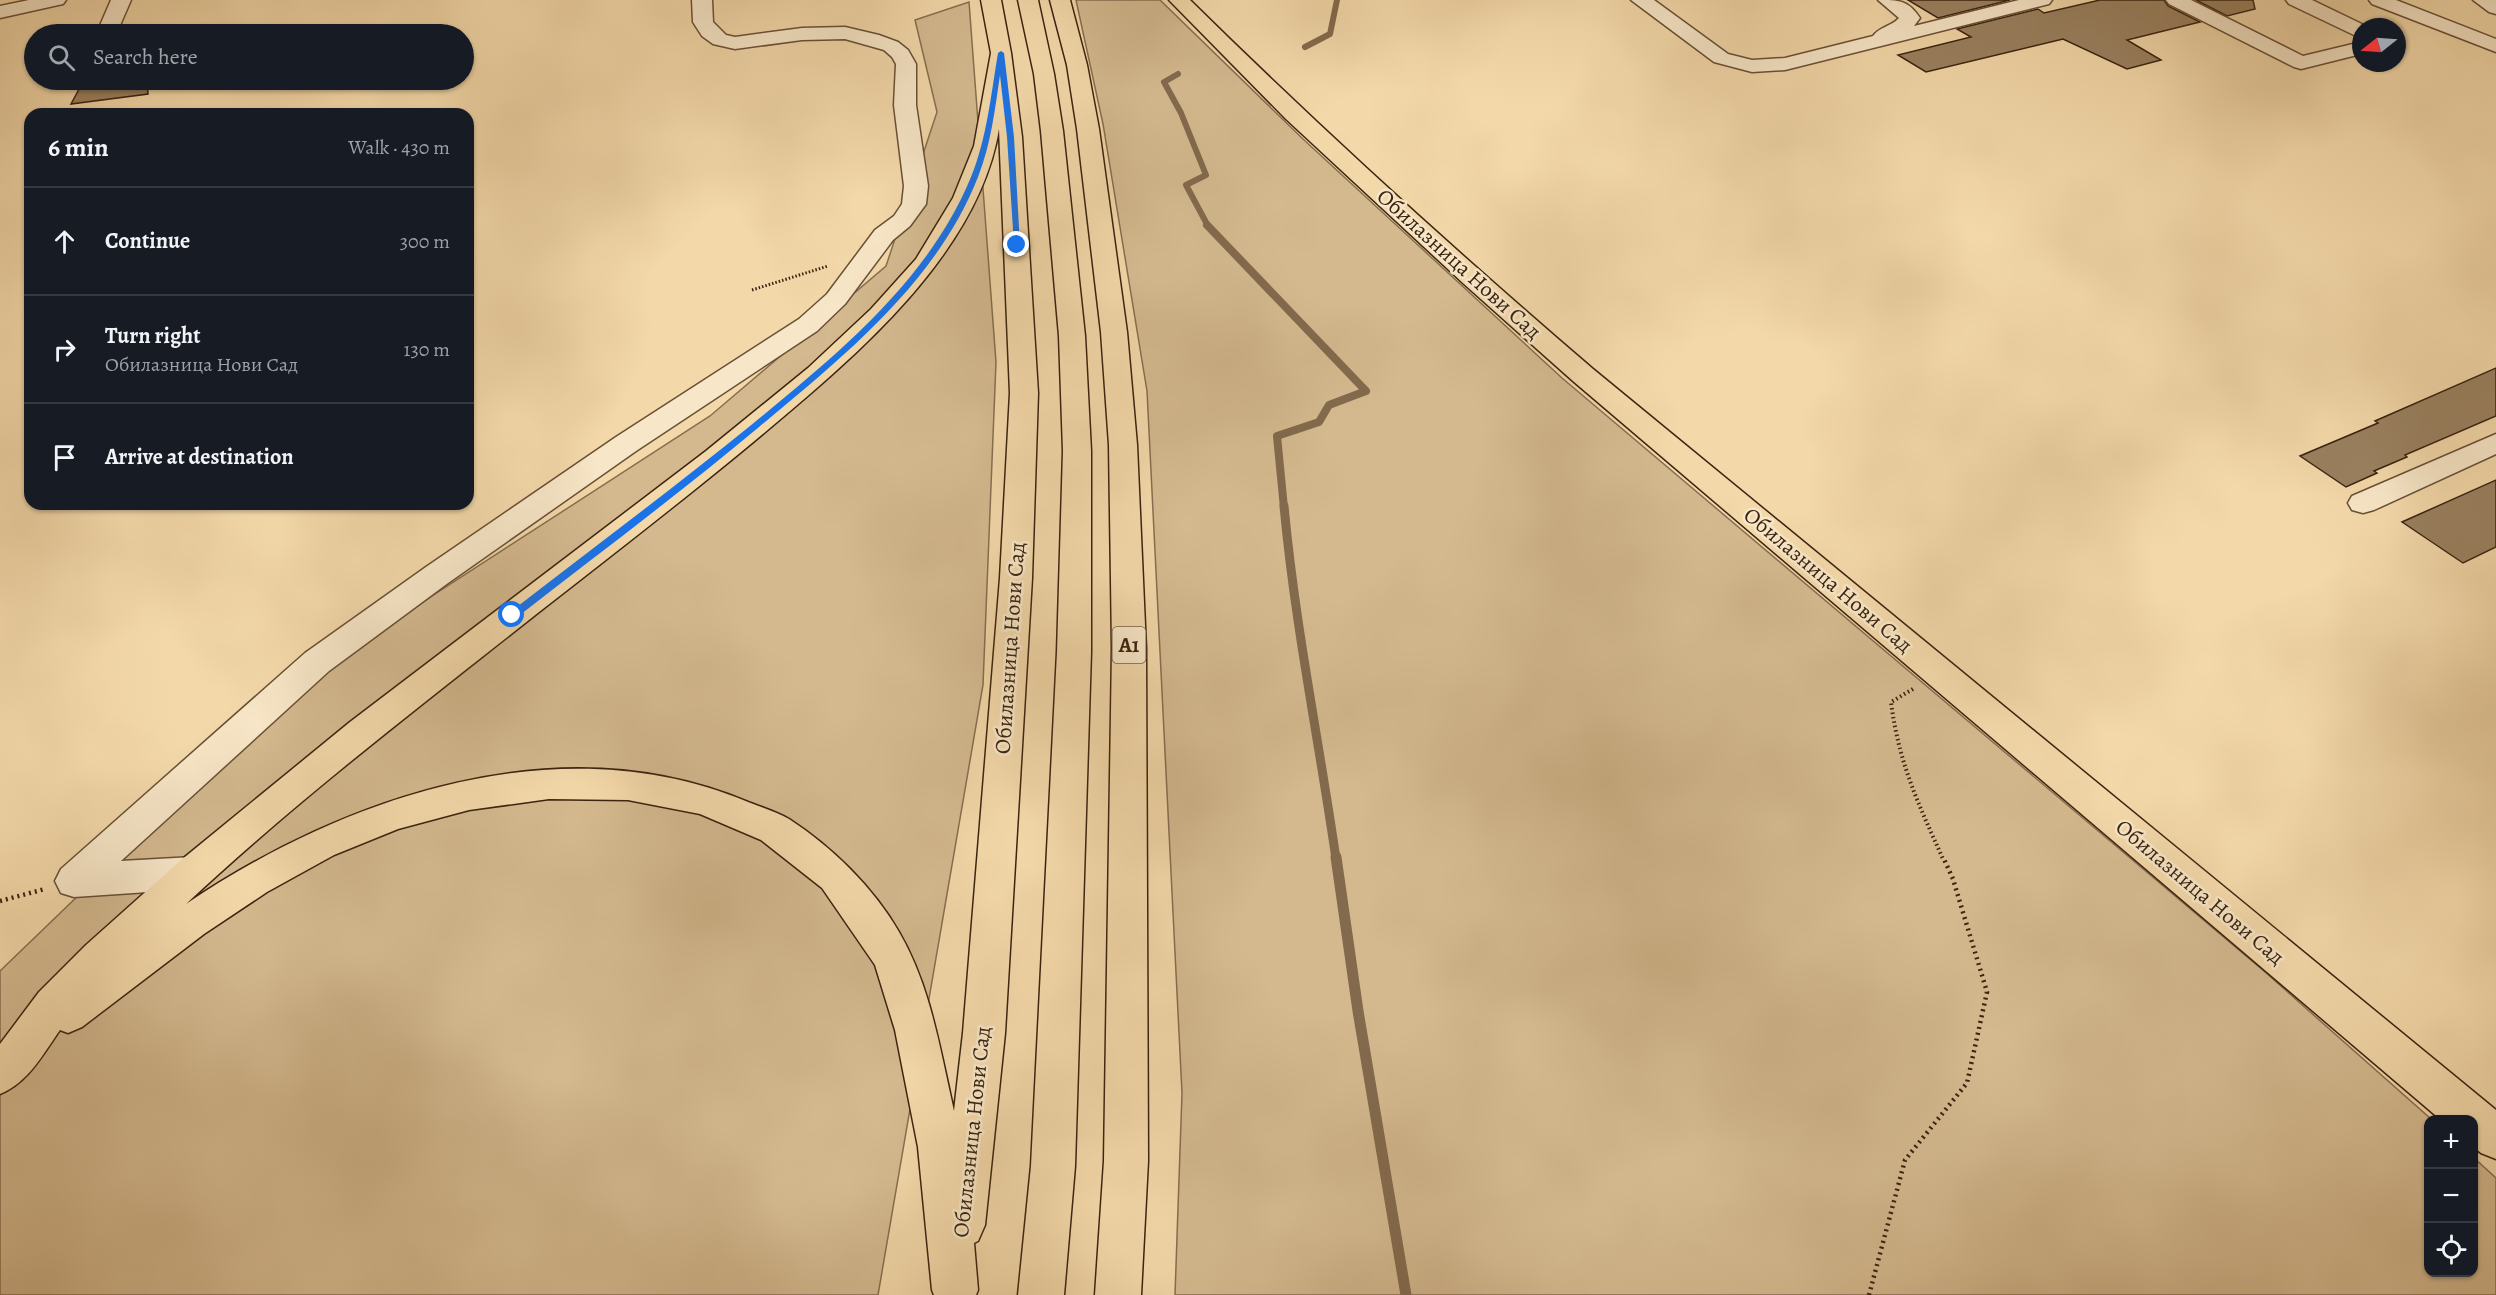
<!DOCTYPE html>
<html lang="en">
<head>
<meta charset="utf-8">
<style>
	:root { --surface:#171b24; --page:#20242c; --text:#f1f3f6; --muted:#9ea1a6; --line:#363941 }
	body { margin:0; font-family:Alegreya,serif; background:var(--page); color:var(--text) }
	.controls { position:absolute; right:18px; bottom:18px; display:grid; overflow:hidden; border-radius:12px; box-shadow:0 2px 4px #0004 }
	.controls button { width:54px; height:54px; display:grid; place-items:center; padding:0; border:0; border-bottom:2px solid var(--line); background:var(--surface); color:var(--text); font:30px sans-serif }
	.compass { position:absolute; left:2352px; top:18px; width:54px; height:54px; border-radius:50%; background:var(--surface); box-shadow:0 2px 4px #0004; rotate:253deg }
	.stop { position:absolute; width:18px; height:18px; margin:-14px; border:4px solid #1a73e8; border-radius:50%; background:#fff }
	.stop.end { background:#1a73e8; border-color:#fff; box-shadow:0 2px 6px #0008 }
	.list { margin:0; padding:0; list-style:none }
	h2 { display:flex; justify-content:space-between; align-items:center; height:78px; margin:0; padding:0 24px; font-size:26px }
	h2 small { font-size:20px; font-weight:400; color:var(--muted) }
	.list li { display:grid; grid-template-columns:39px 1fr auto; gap:18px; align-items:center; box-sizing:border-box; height:108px; padding:0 24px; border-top:2px solid var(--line) }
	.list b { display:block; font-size:22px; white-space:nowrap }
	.list p { margin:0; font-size:20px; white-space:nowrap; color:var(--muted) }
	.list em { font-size:20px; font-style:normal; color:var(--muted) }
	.icon { flex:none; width:33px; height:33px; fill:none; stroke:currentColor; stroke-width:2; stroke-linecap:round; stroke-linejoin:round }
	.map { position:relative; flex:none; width:2496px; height:1295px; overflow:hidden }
	.search { position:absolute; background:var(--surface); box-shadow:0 2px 4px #0004; left:24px; top:24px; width:450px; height:66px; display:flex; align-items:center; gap:15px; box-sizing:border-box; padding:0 21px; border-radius:33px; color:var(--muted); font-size:22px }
	.panel { position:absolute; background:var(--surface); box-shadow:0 2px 4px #0004; left:24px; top:108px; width:450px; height:402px; border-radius:18px }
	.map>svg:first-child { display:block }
	.green { fill:#d4b98f; stroke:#876e50; stroke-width:1.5 }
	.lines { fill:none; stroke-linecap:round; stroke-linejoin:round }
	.stream-far3 { stroke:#836a4d; stroke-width:6 }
	.stream-far2 { stroke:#836a4d; stroke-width:8 }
	.stream-far1 { stroke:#836a4d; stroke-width:9 }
	.stream { stroke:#836a4d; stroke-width:11 }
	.building { fill:#9a8160; stroke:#3a2310; stroke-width:1.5 }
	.minor-casing { stroke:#685036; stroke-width:3 }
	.major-casing { stroke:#3a2310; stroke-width:3 }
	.highway-casing { stroke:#3a2310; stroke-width:3 }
	.path-far2 { stroke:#3a2310; stroke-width:3; stroke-dasharray:1.5 2; stroke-linecap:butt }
	.path-far1 { stroke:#3a2310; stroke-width:4; stroke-dasharray:1.5 3; stroke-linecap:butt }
	.path { stroke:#3a2310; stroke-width:4.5; stroke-dasharray:2 4; stroke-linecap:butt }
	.minor { fill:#f7e6c7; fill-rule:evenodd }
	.major { fill:#f3d8a9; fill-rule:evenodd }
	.highway { fill:#f3d8a9; fill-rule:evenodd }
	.route { fill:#1a73e8 }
	.labels { text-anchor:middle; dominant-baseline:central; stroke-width:5; stroke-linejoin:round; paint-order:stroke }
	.shield { fill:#f7e6c7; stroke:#735e47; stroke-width:1.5 }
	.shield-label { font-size:21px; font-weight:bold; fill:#3a2310 }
	.street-label { font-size:22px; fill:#3a2310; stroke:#f7e6c7 }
</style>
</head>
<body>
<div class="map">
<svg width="2496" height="1295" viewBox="0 0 2496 1295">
	<rect width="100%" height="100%" fill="#f3d8a9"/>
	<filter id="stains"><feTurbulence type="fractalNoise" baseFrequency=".00333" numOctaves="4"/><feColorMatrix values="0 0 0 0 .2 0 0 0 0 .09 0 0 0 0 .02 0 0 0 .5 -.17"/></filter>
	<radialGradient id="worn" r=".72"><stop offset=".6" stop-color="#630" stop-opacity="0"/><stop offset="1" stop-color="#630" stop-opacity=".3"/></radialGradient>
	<g class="green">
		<polygon points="1076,0 1160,0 1303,139 1562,378 2265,972 2431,1119 2428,1120 2428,1272 2474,1272 2474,1158 2496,1178 2496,1295 1175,1295 1182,1093 1147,391 1103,124"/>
		<polygon points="969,2 996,362 983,685 878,1295 0,1295 0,971 302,680 710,416 886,266 937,112 915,20"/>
	</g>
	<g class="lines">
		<g class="stream-far3">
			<polyline points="1305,47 1330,34 1337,0"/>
			<polyline points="1178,74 1164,82 1181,113 1206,175 1186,185 1208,226"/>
		</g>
		<polyline class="stream-far2" points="1207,225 1366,391 1329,405 1319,422 1277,436 1284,508"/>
		<path class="stream-far1" d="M 1284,506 C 1295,625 1319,741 1336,859"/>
		<polyline class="stream" points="1336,857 1358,1011 1406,1295"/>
	</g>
	<g class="building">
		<polygon points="1908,0 2010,0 1938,18"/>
		<polygon points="2100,0 2164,0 2168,6 2200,22 2127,40 2161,60 2127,69 2063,39 1926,72 1898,55 1971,37 1957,29 2038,9 2044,13"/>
		<polygon points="2196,0 2253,0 2255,9 2227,16"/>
		<polygon points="84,80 147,80 148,94 71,104"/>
		<polygon points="2496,368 2496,416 2405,455 2407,457 2374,471 2377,473 2346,487 2300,456 2378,423 2375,421"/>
		<polygon points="2496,480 2496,547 2463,563 2402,522"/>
	</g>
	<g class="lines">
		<g class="minor-casing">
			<g id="minor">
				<polygon points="29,0 66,0 63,4 0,18 0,6"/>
				<polygon points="111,0 131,0 118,30 119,34 99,34 98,30"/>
				<polygon points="692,0 712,0 713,22 726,35 735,37 802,28 845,27 879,35 898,42 908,50 916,64 916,105 928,186 926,204 910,226 893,240 845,304 817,331 636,451 448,583 329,671 121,861 193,857 206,861 212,873 206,885 193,889 74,897 61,893 55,881 61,869 305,653 426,567 616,437 799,319 827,294 875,230 894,216 902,204 904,186 894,105 896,64 892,57 884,50 845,39 802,40 735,49 713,44 702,36 693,22"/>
				<path d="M 1631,0 L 1654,0 L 1728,54 L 1752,60 L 1785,58 L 1873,36 C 1879,27 1892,26 1899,18 L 1878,0 C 1899,0 1908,0 1920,18 L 1914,26 L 2019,0 L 2052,0 L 2049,4 L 1785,70 L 1752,72 L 1714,62 Z"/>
				<polygon points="2166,0 2191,0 2303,56 2361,42 2361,54 2301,69 2294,67 2169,4"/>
				<polygon points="2286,0 2312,0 2368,27 2361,27 2361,37 2354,35 2289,4"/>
				<polygon points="2369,0 2396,0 2496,39 2496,52 2372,4"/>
				<polygon points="2473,0 2496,0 2496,14 2489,12"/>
				<polygon points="2496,434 2496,454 2374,510 2363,513 2352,510 2348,503 2352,496"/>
			</g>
		</g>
		<g class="major-casing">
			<g id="major">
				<path d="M 981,0 L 1001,0 L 1011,53 L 1022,137 L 1038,393 L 1032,578 L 1005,1033 L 985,1225 L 978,1241 L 974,1243 L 978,1290 L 976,1295 L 934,1295 L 932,1290 L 918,1147 L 895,1030 L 875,965 L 822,888 L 761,840 L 700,814 L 628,800 L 549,799 L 469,810 L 398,829 L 334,855 L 267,892 L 204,934 L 82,1027 L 68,1033 L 60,1030 C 43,1054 28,1083 0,1094 L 0,1044 L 39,992 L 86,945 L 180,861 L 350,722 L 706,451 L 808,368 L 871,309 L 916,259 L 953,198 L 974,146 L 991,53 ZM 999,129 L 1010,393 L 1000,578 L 963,1033 L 954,1111 C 940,1050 931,987 899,932 C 873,887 832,847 789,819 C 777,812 761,807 748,802 C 560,723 346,796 186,904 C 297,800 419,707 539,612 C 612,555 686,498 758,438 C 851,360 978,256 999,129 Z"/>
				<path d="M 1169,0 L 1190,0 C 1320,128 1454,250 1593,369 L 2496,1110 L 2496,1159 L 2481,1153 L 2474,1147 L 2474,1120 L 2441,1120 L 1573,381 L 1464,284 L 1286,119 Z"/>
			</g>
		</g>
		<g class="highway-casing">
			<g id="highway">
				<polygon points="1018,0 1038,0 1054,74 1063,131 1085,336 1091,451 1091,652 1075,1166 1064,1295 1018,1295 1031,1166 1057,652 1063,451 1059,336 1041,131 1034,74"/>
				<polygon points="1050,0 1070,0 1087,65 1099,129 1127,332 1137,445 1146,648 1148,1161 1141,1295 1095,1295 1104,1161 1112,648 1109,445 1101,332 1077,129 1067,65"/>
			</g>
		</g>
		<polyline class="path-far2" points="752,290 828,266"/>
		<path class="path-far1" d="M 1913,689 L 1891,702 C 1899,764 1918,803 1943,859"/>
		<g class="path">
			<polyline points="0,901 45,889"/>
			<polyline points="1869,1295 1905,1160 1967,1083 1987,992 1953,879 1943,857"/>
		</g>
		<use href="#minor" class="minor"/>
		<use href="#major" class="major"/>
		<use href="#highway" class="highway"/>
	</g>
	<path class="route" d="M 1001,51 L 1004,53 L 1014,137 L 1020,246 L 1014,245 L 1007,137 L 1000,75 C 995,109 991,144 978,177 C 937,282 843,357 759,427 C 680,493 597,555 516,618 L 509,618 L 509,613 C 589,551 671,490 750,426 C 835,356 928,282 971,177 C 987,138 991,94 998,53 Z"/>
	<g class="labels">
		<rect class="shield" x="1112.5" y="627" width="33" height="36" rx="4.5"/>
		<g class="shield-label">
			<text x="1129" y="645">A1</text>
		</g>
		<g class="street-label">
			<text transform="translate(1459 264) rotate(42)">Обилазница Нови Сад</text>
			<text transform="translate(1828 580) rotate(40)">Обилазница Нови Сад</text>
			<text transform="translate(1010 648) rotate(-86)">Обилазница Нови Сад</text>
			<text transform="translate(2200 892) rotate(40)">Обилазница Нови Сад</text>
			<text transform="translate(972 1132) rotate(-84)">Обилазница Нови Сад</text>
		</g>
	</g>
	<rect width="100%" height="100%" filter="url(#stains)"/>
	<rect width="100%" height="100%" fill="url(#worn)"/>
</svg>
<div class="controls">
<button>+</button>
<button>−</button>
<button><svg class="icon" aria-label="locate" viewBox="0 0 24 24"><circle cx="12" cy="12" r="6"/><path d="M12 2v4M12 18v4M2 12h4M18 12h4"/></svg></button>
</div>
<svg class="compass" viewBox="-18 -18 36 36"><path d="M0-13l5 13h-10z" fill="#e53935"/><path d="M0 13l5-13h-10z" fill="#9ea1a6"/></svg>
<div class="stop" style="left:512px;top:615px"></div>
<div class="stop end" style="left:1017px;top:245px"></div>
<div class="search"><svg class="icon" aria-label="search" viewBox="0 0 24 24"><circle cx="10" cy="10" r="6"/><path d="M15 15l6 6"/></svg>Search here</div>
<section class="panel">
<h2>6 min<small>Walk · 430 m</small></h2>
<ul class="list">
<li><svg class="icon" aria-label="ahead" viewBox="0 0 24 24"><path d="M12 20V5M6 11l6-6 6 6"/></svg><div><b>Continue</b></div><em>300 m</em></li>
<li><svg class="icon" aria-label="right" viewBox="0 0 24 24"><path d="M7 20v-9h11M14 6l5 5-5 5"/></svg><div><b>Turn right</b><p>Обилазница Нови Сад</p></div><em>130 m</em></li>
<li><svg class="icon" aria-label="arrive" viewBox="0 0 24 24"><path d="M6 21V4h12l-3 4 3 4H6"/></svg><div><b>Arrive at destination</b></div></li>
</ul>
</section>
</div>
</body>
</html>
